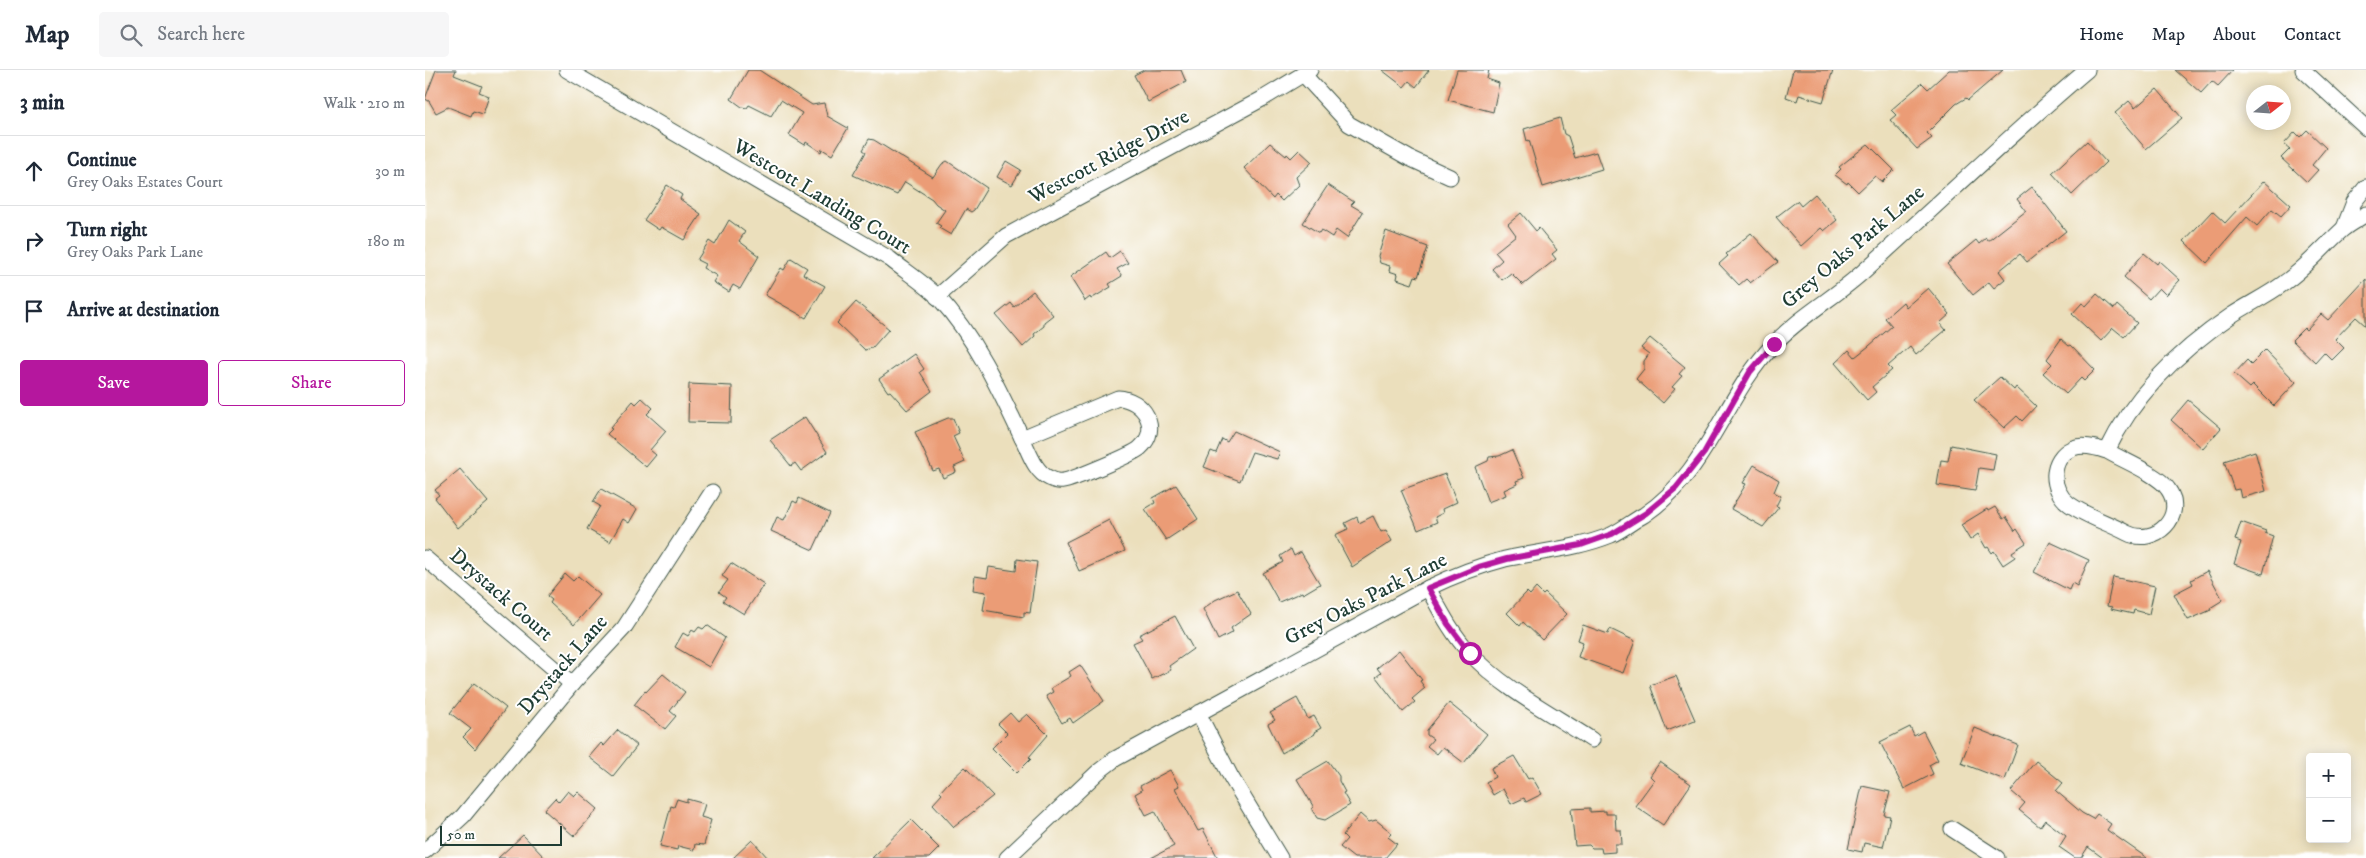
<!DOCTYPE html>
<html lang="en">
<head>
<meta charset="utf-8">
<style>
	:root { --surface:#fff; --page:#f6f6f7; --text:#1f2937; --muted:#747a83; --line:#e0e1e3; --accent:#b5179e }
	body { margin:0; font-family:"IM FELL DW Pica",serif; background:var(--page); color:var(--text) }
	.controls { position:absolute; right:15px; bottom:15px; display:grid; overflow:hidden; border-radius:5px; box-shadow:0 2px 12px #0003 }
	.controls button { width:45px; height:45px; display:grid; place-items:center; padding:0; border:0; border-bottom:1px solid var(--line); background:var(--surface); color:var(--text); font:25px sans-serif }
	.compass { position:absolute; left:1821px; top:15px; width:45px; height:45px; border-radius:50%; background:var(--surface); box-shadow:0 2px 12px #0003; rotate:73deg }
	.scale { position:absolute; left:15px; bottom:12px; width:122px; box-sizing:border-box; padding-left:5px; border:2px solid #1f3d34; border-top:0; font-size:14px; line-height:18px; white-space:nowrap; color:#1f3d34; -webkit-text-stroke:4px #fff; paint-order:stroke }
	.stop { position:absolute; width:15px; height:15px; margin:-11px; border:4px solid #b5179e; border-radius:50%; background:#fff }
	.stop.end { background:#b5179e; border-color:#fff; box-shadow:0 1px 5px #0008 }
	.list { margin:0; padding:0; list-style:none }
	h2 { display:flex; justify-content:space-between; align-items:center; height:65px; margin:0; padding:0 20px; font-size:21px }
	h2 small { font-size:16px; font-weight:400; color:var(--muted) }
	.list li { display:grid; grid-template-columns:32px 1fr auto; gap:15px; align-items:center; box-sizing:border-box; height:70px; padding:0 20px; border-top:1px solid var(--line) }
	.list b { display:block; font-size:19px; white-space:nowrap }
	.list p { margin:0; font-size:16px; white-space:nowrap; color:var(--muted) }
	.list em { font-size:16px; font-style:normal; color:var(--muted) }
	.actions { display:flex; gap:10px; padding:15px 20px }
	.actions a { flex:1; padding:11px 0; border:1px solid var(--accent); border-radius:5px; text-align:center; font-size:18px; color:var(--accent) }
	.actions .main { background:var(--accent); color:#fff }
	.icon { flex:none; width:28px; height:28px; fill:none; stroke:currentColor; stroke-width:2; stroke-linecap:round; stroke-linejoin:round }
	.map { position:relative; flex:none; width:1941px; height:788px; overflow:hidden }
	header { display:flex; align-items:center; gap:30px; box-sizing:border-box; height:70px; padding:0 25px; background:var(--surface); border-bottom:1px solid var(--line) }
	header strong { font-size:24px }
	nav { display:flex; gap:28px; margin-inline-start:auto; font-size:18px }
	.search { width:350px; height:45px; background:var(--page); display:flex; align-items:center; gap:12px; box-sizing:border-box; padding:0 18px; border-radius:5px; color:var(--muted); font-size:19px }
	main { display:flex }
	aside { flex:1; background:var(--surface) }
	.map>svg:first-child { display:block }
	.building { fill:#eb9c76 }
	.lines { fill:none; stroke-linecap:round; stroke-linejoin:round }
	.street-casing { stroke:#3e5548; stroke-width:17 }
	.street { stroke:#fff; stroke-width:15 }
	.route { stroke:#b5179e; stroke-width:6 }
	.labels { text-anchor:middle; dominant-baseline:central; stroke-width:4; stroke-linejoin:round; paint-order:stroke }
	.street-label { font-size:21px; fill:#1f3d34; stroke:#fff }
</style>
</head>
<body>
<header>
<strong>Map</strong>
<div class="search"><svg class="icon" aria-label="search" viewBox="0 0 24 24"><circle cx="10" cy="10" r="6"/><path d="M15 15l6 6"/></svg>Search here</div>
<nav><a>Home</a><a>Map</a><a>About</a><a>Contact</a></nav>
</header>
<main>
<aside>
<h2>3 min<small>Walk · 210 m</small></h2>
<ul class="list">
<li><svg class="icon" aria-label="ahead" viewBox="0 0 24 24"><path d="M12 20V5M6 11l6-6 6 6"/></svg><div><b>Continue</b><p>Grey Oaks Estates Court</p></div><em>30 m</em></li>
<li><svg class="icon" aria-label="right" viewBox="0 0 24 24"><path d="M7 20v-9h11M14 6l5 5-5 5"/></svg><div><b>Turn right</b><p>Grey Oaks Park Lane</p></div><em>180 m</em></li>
<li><svg class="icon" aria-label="arrive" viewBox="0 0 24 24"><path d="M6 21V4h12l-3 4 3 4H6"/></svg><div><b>Arrive at destination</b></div></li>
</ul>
<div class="actions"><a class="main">Save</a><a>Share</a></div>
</aside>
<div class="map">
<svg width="1941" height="788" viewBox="0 0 1941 788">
	<rect width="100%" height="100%" fill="#fff"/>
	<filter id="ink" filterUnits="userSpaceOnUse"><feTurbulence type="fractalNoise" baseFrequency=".02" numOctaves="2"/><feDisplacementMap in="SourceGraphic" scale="10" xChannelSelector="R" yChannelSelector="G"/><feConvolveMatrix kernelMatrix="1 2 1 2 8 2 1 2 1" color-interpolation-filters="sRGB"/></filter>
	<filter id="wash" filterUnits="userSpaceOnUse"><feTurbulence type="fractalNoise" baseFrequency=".0096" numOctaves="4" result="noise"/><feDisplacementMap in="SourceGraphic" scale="20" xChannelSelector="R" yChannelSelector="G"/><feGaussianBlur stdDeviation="1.12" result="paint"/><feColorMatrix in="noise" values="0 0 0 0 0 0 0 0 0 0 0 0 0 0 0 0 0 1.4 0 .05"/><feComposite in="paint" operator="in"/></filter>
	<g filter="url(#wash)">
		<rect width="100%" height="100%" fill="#ebdfbc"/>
		<g id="blocks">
			<g class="building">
				<polygon points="11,0 31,0 29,5 57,16 54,22 64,26 58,44 48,41 46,46 23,37 11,43 4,31 0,29"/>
				<polygon points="323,0 334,0 387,35 399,33 402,46 423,58 407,85 397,79 396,82 381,72 380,75 364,65 377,43 356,30 346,46 324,35 322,38 317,37 306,29"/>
				<polygon points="719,0 756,0 761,12 723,32 709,5"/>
				<polygon points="957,0 1004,0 991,17 984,11 979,17"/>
				<polygon points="1032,0 1064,0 1062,9 1074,13 1068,42 1023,30"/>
				<polygon points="1368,0 1408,0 1398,32 1374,25 1372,31 1361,27"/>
				<polygon points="1524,0 1578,0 1543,30 1541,28 1531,34 1502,63 1507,68 1492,79 1465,50 1471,45 1466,40 1497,13 1503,19"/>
				<polygon points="1750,0 1808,0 1793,16 1787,11 1776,23"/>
				<polygon points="1732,19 1757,48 1721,79 1690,43 1704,31 1710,38"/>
				<polygon points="1135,48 1139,64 1143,66 1150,88 1171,82 1177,99 1118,117 1104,70 1102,71 1099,59"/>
				<polygon points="1882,60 1901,78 1887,95 1893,100 1882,112 1856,88 1865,79 1859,74 1870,62 1875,67"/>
				<polygon points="444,69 449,70 508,107 517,94 522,91 562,118 549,140 546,142 541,139 526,165 514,158 516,156 511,153 520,140 511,134 507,129 480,112 472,125 428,105 441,82 438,80"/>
				<polygon points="1662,71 1681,92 1647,125 1627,103"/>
				<polygon points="845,73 861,86 862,84 866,88 874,80 887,92 871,107 874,115 857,131 851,125 848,129 819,98"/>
				<polygon points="1443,74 1469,100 1457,112 1450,106 1433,122 1423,112 1422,114 1410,105 1416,99 1414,97"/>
				<polygon points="581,91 596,100 587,115 572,107"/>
				<polygon points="1839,111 1866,135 1856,146 1847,139 1832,156 1822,147 1782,193 1759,171 1787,141 1800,153"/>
				<polygon points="242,115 257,125 255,129 276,144 259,170 236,157 234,160 219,150"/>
				<polygon points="903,115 929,132 926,135 938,142 922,168 911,160 907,167 896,160 894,163 878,153"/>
				<polygon points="1607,117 1641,161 1602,192 1595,184 1574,201 1580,209 1569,218 1564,212 1548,225 1522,194 1551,170 1554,174 1561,168 1563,171 1601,141 1592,129"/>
				<polygon points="1390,124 1412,150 1399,161 1396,158 1376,176 1351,147 1372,131 1376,136"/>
				<polygon points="1096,143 1111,161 1114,158 1132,180 1127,184 1131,189 1098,215 1086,203 1077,210 1067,199 1077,190 1070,182 1091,165 1083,154"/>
				<polygon points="304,150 320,162 314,171 334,186 315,219 308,215 304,222 288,212 292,206 278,198 280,194 272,190 284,171 290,175"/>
				<polygon points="961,161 1003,177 993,207 990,206 987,214 972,209 973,204 964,201 965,196 955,193 953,186"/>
				<polygon points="1326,163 1353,192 1325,213 1321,209 1314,215 1294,194 1303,186 1301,184"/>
				<polygon points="695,181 703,193 692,199 697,206 684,214 686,217 666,229 665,227 660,231 645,207 681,182 685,188"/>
				<polygon points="1719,183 1732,194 1734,191 1755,210 1741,225 1734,218 1724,229 1699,207"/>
				<polygon points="366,188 382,198 378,204 400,216 381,248 340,225 356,198 359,200"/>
				<polygon points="1941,209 1941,256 1931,247 1910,269 1919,278 1907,290 1899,282 1890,292 1867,270 1879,258 1881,260 1896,244 1903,250"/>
				<polygon points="1503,218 1525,244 1515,253 1521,260 1491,285 1485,277 1463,296 1467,300 1447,317 1451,322 1442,330 1410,293 1424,280 1430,287 1444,276 1467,256 1460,248 1478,232 1481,237"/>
				<polygon points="608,221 628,245 619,252 619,256 609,264 610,266 598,277 571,245 586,233 589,237"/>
				<polygon points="1672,224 1689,239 1692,235 1712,253 1699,267 1688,258 1676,271 1647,244 1657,233 1661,236"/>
				<polygon points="431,232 464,259 447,278 440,280 412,253"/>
				<polygon points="1225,268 1260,297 1254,304 1257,306 1247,317 1250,319 1238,333 1211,309 1219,299 1219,291 1224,284 1216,278"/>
				<polygon points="1636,269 1644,276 1646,275 1670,300 1659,311 1656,308 1641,324 1618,303 1627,294 1622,289"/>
				<polygon points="1840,280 1871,312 1849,336 1828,315 1825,318 1809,304 1822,290 1826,294"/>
				<polygon points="489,284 499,299 495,302 507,321 482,340 465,321 463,322 454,309"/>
				<polygon points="1575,307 1589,320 1591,317 1611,336 1597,351 1592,346 1579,358 1549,330"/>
				<polygon points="264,314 307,316 306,353 263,352"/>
				<polygon points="217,328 228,338 222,344 241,361 225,380 231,385 221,397 182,364 187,359 185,358 208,331 211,334"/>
				<polygon points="1763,330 1796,358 1778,379 1746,350"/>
				<polygon points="380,347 402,382 376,401 370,393 366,396 345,370"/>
				<polygon points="523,348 528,348 534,363 528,366 540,392 529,397 531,402 518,408 514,399 508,401 490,362"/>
				<polygon points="809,361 855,382 852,389 827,382 815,411 779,397 786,381 791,383 797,369 802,372"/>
				<polygon points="1526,375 1571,384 1568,400 1554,398 1550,421 1512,415 1516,390 1523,391"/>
				<polygon points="1087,380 1099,408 1091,411 1092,414 1079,420 1081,425 1063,432 1050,397 1063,391 1064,387 1074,386"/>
				<polygon points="1830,381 1841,421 1816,428 1814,419 1809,420 1799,391"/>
				<polygon points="1329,395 1354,410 1349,422 1356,426 1351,436 1354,437 1338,457 1306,439 1321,414 1318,413"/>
				<polygon points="35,399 63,432 33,458 10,428 14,425 10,420"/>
				<polygon points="1020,404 1032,432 1017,439 1018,443 1010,447 1012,452 993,460 976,420"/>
				<polygon points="751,415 773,449 741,470 720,439 730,433 728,428"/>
				<polygon points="176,419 212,439 204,453 198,449 185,472 162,459 175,436 168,432"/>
				<polygon points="374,428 405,443 388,480 346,461 352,447 359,450 368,431 372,433"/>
				<polygon points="1570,437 1578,449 1581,447 1590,461 1592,459 1601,473 1587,482 1590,487 1578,495 1569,481 1567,483 1563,477 1561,478 1553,464 1545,470 1536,455 1562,439 1563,441"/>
				<polygon points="948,446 956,462 961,460 967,471 927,497 910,465 923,459 920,453 932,447 934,453"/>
				<polygon points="684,450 700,481 654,501 641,472"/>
				<polygon points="1816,452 1841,461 1840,463 1848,466 1838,504 1809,494 1816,472 1810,470"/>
				<polygon points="1625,472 1664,490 1652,516 1647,513 1644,520 1609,502"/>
				<polygon points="866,479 869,486 876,482 895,514 878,524 877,522 854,532 838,503 858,492 855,486"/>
				<polygon points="592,489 612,492 605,543 599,542 599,547 558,540 561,522 548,520 550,506 562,508 564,497 591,501"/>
				<polygon points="306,493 339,514 319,544 298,531 301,527 294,522 303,510 297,506"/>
				<polygon points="1782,501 1798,530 1785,538 1786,540 1763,550 1749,524 1768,514 1766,510"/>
				<polygon points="140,504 148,511 153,506 175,525 149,555 125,533 127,530 122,526"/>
				<polygon points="1688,507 1730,516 1724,544 1709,540 1708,544 1686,539 1687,537 1682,536"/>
				<polygon points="1111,518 1118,525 1120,523 1142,544 1117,570 1098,552 1095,556 1082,543 1102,522 1105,525"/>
				<polygon points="812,520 826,544 806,558 808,562 793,570 778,539 790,530"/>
				<polygon points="750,546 768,579 744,596 746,600 727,609 708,573 717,569 714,565"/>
				<polygon points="282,555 300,568 284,597 250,577 258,563 263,566 267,560 270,562 274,557 278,559"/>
				<polygon points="1158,555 1183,564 1185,559 1210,571 1198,603 1153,587 1158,572 1153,570"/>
				<polygon points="974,580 997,610 995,611 1000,618 987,629 990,632 978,642 951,607 956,603 952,598"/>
				<polygon points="655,595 679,631 648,653 645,648 637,653 621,626 628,622 626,618 646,606 644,602"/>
				<polygon points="238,604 260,622 245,641 251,646 240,659 209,635 220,621 221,622"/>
				<polygon points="1251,606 1270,650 1242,661 1225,615"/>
				<polygon points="49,613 81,638 50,679 38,667 46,659 25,643"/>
				<polygon points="872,628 883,649 889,646 896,658 889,662 890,664 857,683 843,654 850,650 845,643"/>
				<polygon points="1024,633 1062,664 1039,693 1018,677 1012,684 1002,676 1008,669 1002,665 1002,660"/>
				<polygon points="585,643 593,652 602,644 623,665 604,687 606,689 592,703 567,678 582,663 573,654"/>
				<polygon points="1485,657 1489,666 1498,661 1513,690 1504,695 1508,704 1479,719 1455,672"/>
				<polygon points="1550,658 1593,675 1580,710 1536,693"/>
				<polygon points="193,660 212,676 188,706 164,687 176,673 179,676"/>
				<polygon points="1089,686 1103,709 1107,707 1117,724 1101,732 1099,728 1086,734 1078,719 1068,725 1061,712 1070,707 1066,698"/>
				<polygon points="903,691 914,706 914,711 920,722 918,723 925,735 900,750 892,748 887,740 888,736 872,709"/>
				<polygon points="1611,691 1638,713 1631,721 1657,743 1668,749 1672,744 1686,754 1682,760 1722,788 1678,788 1663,777 1656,788 1650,788 1634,777 1641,766 1620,750 1615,757 1594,740 1600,733 1586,721"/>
				<polygon points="1235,692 1266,714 1238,755 1210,736 1229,710 1225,706"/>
				<polygon points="540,697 568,726 529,757 508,734 517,724 515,722 523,713"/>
				<polygon points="745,700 754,716 750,718 773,761 778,759 793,788 726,788 749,776 730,741 721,745 710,724 717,720 715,716"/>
				<polygon points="1437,716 1465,722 1459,745 1465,746 1458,777 1439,773 1437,782 1423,779"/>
				<polygon points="143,721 149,726 153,722 173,739 149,766 119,740 130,728 134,732"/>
				<polygon points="252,729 262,732 262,729 280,734 276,747 286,750 279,775 270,774 269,780 253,776 252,780 235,776 246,736 249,737"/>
				<polygon points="1165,738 1165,742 1181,741 1181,744 1190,744 1191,760 1196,760 1197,774 1190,774 1190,782 1177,783 1176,778 1167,778 1164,775 1150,776 1146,739"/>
				<polygon points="935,744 944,752 951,750 967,763 963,767 972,774 960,788 929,788 915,777 922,769 918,765"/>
				<polygon points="486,750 514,778 504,788 447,788"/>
				<polygon points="98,765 120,788 73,788"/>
				<polygon points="327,770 343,788 308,788"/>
			</g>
		</g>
	</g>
	<g filter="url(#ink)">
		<use href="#blocks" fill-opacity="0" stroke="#3e5548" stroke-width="1"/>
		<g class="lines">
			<g class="street-casing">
				<g id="street">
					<path d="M 142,0 L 465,189 C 480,201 499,213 513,227 C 550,267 574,319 597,368"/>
					<polyline points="1878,0 1941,58"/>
					<polyline points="879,5 924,54 984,88 1025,107"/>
					<polyline points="1919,158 1929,132 1941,117"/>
					<polyline points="512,227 581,166 837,29 885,0"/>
					<path d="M 693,328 C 718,329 737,358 715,378 C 709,384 647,410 638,411 C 634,412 628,410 624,408 C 609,401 604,381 597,368 Z"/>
					<path d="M 1682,381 C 1697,390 1733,404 1743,419 C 1762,446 1730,477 1702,463 C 1683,453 1661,446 1644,434 C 1625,420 1624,388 1648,378 C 1659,374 1671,378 1682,381 C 1709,324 1755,280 1807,245 C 1824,234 1843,225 1859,213 C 1882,197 1898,177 1918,159 C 1925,153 1934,149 1941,144"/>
					<polyline points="0,488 147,614"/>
					<path d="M 1003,518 C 1015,540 1027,564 1045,583 C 1078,619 1126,643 1167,670"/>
					<polyline points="773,643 806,707 855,788"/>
					<polyline points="1527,759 1572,788"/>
					<polyline points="0,781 38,746 147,614 199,558 287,422"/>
					<path d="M 582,788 L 673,702 L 690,689 L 1003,518 C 1028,506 1053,496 1080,489 C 1115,481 1152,479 1186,465 C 1197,460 1208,451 1219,445 C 1284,401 1298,327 1349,274 C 1376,245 1411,227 1440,200 C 1514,134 1586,64 1662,0"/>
				</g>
			</g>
			<use href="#street" class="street"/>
		</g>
	</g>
	<g class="lines" filter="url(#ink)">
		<polyline class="route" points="1045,583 1023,554 1003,518 1054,497 1082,489 1156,475 1187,464 1221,443 1251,418 1279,383 1325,302 1349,274"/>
	</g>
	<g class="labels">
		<g class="street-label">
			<text transform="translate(684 87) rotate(-28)">Westcott Ridge Drive</text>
			<text transform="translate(397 127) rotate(31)">Westcott Landing Court</text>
			<text transform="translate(1428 177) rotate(-40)">Grey Oaks Park Lane</text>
			<text transform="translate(76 525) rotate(41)">Drystack Court</text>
			<text transform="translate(941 529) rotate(-27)">Grey Oaks Park Lane</text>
			<text transform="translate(138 595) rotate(-49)">Drystack Lane</text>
		</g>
	</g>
</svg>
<div class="controls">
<button>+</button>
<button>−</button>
</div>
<svg class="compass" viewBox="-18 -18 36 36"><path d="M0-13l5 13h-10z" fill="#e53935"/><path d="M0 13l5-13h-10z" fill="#747a83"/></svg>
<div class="scale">50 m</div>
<div class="stop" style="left:1045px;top:583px"></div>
<div class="stop end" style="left:1349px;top:274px"></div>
</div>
</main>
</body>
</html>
